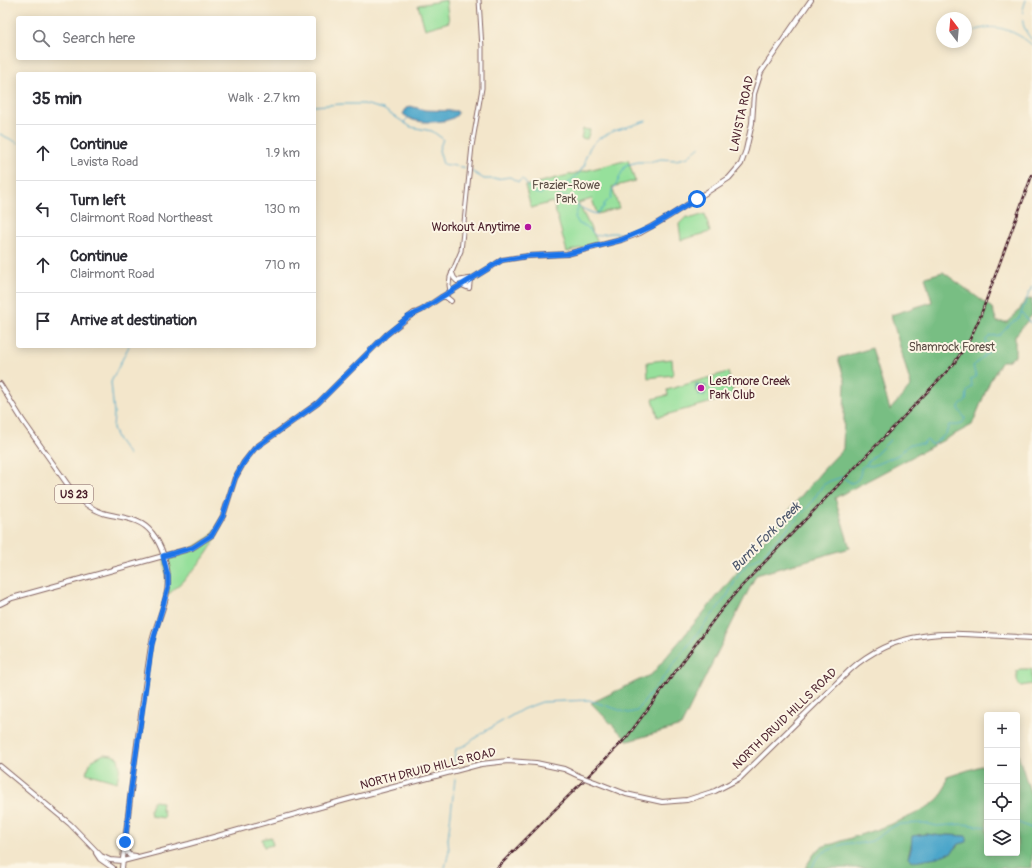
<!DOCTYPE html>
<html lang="en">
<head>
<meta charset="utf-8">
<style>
	:root { --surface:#fff; --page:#f2f2f3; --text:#2b2b33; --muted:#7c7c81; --line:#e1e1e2 }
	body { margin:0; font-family:Pangolin,sans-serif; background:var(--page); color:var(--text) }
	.controls { position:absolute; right:12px; bottom:12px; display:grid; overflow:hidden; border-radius:4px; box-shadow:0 2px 10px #0003 }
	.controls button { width:36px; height:36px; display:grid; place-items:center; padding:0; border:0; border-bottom:1px solid var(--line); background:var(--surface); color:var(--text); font:20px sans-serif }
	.compass { position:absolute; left:936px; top:12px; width:36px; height:36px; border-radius:50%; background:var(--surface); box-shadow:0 2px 10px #0003; rotate:344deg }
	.stop { position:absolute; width:12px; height:12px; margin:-9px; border:3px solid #1a73e8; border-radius:50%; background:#fff }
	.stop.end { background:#1a73e8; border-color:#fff; box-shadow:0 1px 4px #0008 }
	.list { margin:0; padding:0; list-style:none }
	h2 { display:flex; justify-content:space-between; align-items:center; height:52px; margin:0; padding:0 16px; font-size:17px }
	h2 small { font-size:13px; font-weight:400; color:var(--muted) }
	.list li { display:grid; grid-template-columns:26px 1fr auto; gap:12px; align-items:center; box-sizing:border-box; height:56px; padding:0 16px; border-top:1px solid var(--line) }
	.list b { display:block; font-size:15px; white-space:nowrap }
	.list p { margin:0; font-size:13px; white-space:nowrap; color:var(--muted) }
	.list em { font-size:13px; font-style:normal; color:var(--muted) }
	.icon { flex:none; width:22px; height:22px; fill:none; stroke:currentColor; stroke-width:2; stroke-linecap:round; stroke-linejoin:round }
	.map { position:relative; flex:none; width:1032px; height:868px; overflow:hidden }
	.search { position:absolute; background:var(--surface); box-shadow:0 2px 10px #0003; left:16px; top:16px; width:300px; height:44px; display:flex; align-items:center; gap:10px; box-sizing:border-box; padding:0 14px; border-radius:4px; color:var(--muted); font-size:15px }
	.panel { position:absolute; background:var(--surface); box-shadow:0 2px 10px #0003; left:16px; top:72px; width:300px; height:276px; border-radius:4px }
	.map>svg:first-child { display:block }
	.green { fill:#96e09b; stroke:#708063 }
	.forest { fill:#78be83; stroke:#616e57; fill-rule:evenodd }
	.water { fill:#4ca6ca; stroke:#4b627a }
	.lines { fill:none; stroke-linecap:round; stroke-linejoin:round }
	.stream { stroke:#4ca6ca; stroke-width:1 }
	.minor-casing { stroke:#856563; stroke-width:5 }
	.major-casing { stroke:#856563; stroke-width:6 }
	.minor { stroke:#fff; stroke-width:3 }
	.major { stroke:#fff; stroke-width:4 }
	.rail-casing { stroke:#4a1f2b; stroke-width:2.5 }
	.rail { stroke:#fcf5e5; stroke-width:1; stroke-dasharray:3; stroke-linecap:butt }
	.major-bridge-casing { stroke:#856563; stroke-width:6; stroke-linecap:butt }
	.major-bridge { stroke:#fff; stroke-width:4 }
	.route { stroke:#1a73e8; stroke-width:5 }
	.poi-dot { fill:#b5179e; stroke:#fcf5e5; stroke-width:1.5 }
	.labels { text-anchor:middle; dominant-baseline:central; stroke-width:4; stroke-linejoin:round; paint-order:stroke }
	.shield { fill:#fcf5e5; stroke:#7f5f63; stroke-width:1 }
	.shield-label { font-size:11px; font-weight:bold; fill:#4a1f2b }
	.street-label { font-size:12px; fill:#4a1f2b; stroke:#fcf5e5 }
	.park-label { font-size:12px; fill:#5d4f47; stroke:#fcf5e5 }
	.poi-label { font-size:12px; fill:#4a1f2b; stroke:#fcf5e5; text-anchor:end }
	.water-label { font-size:13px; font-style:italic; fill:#4b556b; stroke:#fcf5e5 }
</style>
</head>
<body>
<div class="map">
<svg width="1032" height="868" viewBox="0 0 1032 868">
	<rect width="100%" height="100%" fill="#fcf5e5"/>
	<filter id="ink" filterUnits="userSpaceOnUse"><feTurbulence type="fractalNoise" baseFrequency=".025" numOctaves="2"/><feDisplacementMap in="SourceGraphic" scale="8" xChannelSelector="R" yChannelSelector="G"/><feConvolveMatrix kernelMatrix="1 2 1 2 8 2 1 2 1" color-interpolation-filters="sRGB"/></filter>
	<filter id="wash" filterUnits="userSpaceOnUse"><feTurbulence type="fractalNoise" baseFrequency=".012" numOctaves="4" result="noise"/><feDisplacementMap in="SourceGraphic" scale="16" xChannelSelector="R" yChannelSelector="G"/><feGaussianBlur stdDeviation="0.9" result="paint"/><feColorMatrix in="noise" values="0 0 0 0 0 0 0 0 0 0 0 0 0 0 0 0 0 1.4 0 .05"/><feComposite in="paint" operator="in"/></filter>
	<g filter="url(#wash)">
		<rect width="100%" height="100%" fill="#f3e6cb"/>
		<g class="green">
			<polygon points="446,0 449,22 425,29 418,5"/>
			<polygon points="583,129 590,130 587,139 581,138"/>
			<polygon points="628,160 635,181 612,187 619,208 597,214 592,199 578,203 598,243 567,252 553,202 531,208 525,186"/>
			<polygon points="705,214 710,232 681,240 679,224 686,217 692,218"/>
			<polygon points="672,359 673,375 648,378 647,362"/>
			<polygon points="728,372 734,396 658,417 653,399 668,395 667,390"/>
			<path d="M 223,516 C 217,550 192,572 168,595 L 164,559 C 180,552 199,548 211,535 C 216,530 219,522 223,516 Z"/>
			<path d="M 1020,669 L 1032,669 L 1032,684 L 1021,686 C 1016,683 1017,676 1017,671 Z"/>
			<polygon points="104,754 112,755 118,758 120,767 117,782 86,773 91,761"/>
			<polygon points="153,801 162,802 161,810 163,810 164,818 151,816 150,809"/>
			<polygon points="271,837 273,845 264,847 262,839"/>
		</g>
		<g class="forest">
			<polygon points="943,272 992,308 997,322 1007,322 1019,311 1025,300 1032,299 1032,315 1015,336 1015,356 1007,361 1002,361 990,381 972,425 835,498 850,548 756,575 681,726 628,741 591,703 652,674 822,471 843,449 845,381 838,358 872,348 890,410 911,386 891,315 932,302 925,277"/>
			<path d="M 1017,751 L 1032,798 L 1032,868 L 805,868 C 813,856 817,845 833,844 C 857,835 933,815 943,792 C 946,788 946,781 947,777 L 987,764 L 987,853 L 1017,853 ZM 926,834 L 942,836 L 947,835 L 965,836 C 961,841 958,847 953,851 C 948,855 917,861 910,860 L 908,858 C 910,850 911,841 917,835 Z"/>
		</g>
		<g class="water">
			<path d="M 410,106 L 425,110 L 457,111 L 458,113 C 454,123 426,123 417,121 C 411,120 407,117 403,114 L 407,107 Z"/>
			<polygon points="696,384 706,386 704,396 699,395 699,391 696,391"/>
			<polygon points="926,834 942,836 947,835 965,836 967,837 967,842 959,844 952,852 937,857 914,861 910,860 908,858 911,849 912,836"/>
		</g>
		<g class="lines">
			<g class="stream">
				<path d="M 1026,0 C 1020,16 1021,27 1032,40"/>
				<path d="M 966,34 C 972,32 978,29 985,28 C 1001,25 1020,34 1032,45"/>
				<polyline points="314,106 342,104 364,104 383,109 411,127 432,131 443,139 439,150 443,164 468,168"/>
				<polyline points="404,122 408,118"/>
				<polyline points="0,134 18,143"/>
				<path d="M 471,171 L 484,179 L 496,179 L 510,177 L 518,182 L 522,179 C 530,185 525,193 541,194 L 544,189 C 551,192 559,192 564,198 L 567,197 C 576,205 585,211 596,214 L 604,207 L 604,204 L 611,198 L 612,190 C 619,183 620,173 626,165 L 638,162 L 649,162 L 661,159 L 676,160 L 688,157 L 702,145"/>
				<polyline points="558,193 579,173 585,164 585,159 590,147 598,139 614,131 646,121"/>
				<path d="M 579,206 L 575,217 L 579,224 L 586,226 L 596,236 C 605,233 616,232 626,234"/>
				<polyline points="1022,313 1030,323"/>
				<polyline points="987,354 989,351 988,347"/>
				<polyline points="129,455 118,440 113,429 114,413 111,382 129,346"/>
				<polyline points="866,464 890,440"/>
				<path d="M 455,766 L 454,762 L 456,749 L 466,745 L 482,733 L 523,709 L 542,702 L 589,700 L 628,713 L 637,711 L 727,596 L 740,572 L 747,564 L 761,556 L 769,548 L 809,506 L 823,485 L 830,481 L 842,477 L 851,483 C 858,482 861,476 861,468 L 865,465 L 872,466 L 898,455 L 910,444 L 923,444 L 927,440 L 931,444 L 935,444 L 938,440 L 946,434 L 949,425 C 957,425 962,427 965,418 L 959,410 L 959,406 L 966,401 L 967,392 L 972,386 L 971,379 L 976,377 L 973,366 C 977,363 988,353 988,349 C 988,345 986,344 986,340 L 990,336 L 1000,335 L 1010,324 L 1019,318 L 1032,286"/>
				<polyline points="1017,822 1031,828 1032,831"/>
				<polyline points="445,868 449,851 448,839 455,779"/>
				<polyline points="812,868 816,859 824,852 844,844 851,843 857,844 872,841 894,826 901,824 924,823 937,826 963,824 987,827"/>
			</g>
		</g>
	</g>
	<g filter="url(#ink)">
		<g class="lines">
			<g class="minor-casing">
				<polyline id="minor" points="450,292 449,285 450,277 461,251 472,146 482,88 482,48 479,0"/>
			</g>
			<g class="major-casing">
				<g id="major">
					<polyline points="452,273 454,278 457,281 469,279"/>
					<polyline points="462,285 469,288 470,279"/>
					<polyline points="442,297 446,297 451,301"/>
					<polyline points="413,314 422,310 440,298 502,260 528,256 567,254 621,240 640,233 668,217 729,178 741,164 746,150 752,123 754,94 761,72 811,0"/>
					<path d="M 0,384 L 23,421 L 75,495 C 83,503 92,509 103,513 C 120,518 140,517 152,533 C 162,545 168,565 168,581 C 168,603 155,624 151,646 C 140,719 130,794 122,868"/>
					<polyline points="0,604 12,598 192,548 212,535 216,528 223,516 235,478 244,462 255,448 318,403 386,335 414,313"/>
					<polyline points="0,766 70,824 101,856 110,860 123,861 189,844 345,800 481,764 508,761 536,763 564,769 579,776"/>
					<path d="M 595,782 L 626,794 L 662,802 L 687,800 L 715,791 L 740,778 L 850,670 C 904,621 966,635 1032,638"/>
					<polyline points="125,849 129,855 136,856"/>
					<polyline points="96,853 100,859 113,868"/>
				</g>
			</g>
			<use href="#minor" class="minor"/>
			<use href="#major" class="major"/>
			<g class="rail-casing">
				<polyline id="rail" points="497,868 627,737 718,614 738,590 953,365 970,339 980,317 1032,175"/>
			</g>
			<use href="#rail" class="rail"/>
			<g class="major-bridge-casing">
				<polyline id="major-bridge" points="579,776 595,782"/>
			</g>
			<use href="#major-bridge" class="major-bridge"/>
		</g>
	</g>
	<g class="lines" filter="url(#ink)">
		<polyline class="route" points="125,842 131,789 152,644 168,588 168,576 163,556 192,548 212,535 223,516 235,478 244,462 255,448 318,403 386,335 408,317 422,310 440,298 502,260 528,256 567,254 621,240 651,227 697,199"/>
	</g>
	<g class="poi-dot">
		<circle cx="528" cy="227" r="4"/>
		<circle cx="701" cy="388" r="4"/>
	</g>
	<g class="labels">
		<rect class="shield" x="55" y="485" width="38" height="18" rx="3"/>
		<g class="shield-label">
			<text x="74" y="494">US 23</text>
		</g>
		<g class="street-label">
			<text transform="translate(742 114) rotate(-78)">LAVISTA ROAD</text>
			<text transform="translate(785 719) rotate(-44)">NORTH DRUID HILLS ROAD</text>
			<text transform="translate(428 769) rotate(-14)">NORTH DRUID HILLS ROAD</text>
		</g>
		<g class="park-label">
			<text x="566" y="185">Frazier-Rowe<tspan x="566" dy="14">Park</tspan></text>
			<text x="952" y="347">Shamrock Forest</text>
		</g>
		<g class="poi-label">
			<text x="520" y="227">Workout Anytime</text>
			<text x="709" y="381" text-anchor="start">Leafmore Creek<tspan x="709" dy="14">Park Club</tspan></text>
		</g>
		<g class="water-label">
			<text transform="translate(766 537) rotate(-45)">Burnt Fork Creek</text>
		</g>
	</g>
</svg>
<div class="controls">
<button>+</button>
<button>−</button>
<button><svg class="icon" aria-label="locate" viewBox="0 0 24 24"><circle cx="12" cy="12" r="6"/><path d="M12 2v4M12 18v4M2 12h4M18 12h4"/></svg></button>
<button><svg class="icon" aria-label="layers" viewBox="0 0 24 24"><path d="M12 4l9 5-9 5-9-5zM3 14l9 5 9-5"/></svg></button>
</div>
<svg class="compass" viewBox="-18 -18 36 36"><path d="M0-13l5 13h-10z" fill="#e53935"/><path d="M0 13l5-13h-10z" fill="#7c7c81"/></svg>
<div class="stop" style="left:697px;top:199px"></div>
<div class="stop end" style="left:125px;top:842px"></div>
<div class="search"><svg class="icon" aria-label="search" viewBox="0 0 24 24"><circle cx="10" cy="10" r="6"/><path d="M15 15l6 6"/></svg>Search here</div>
<section class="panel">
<h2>35 min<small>Walk · 2.7 km</small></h2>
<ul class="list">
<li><svg class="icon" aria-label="ahead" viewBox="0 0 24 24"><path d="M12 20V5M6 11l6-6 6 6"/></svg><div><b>Continue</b><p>Lavista Road</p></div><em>1.9 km</em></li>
<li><svg class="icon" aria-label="left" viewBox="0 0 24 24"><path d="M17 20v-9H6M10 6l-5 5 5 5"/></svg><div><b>Turn left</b><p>Clairmont Road Northeast</p></div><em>130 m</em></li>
<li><svg class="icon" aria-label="ahead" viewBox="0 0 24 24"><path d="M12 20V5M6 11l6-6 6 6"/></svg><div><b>Continue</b><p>Clairmont Road</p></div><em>710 m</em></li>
<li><svg class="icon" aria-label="arrive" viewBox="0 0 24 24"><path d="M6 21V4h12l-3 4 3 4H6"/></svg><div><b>Arrive at destination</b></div></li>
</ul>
</section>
</div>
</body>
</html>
